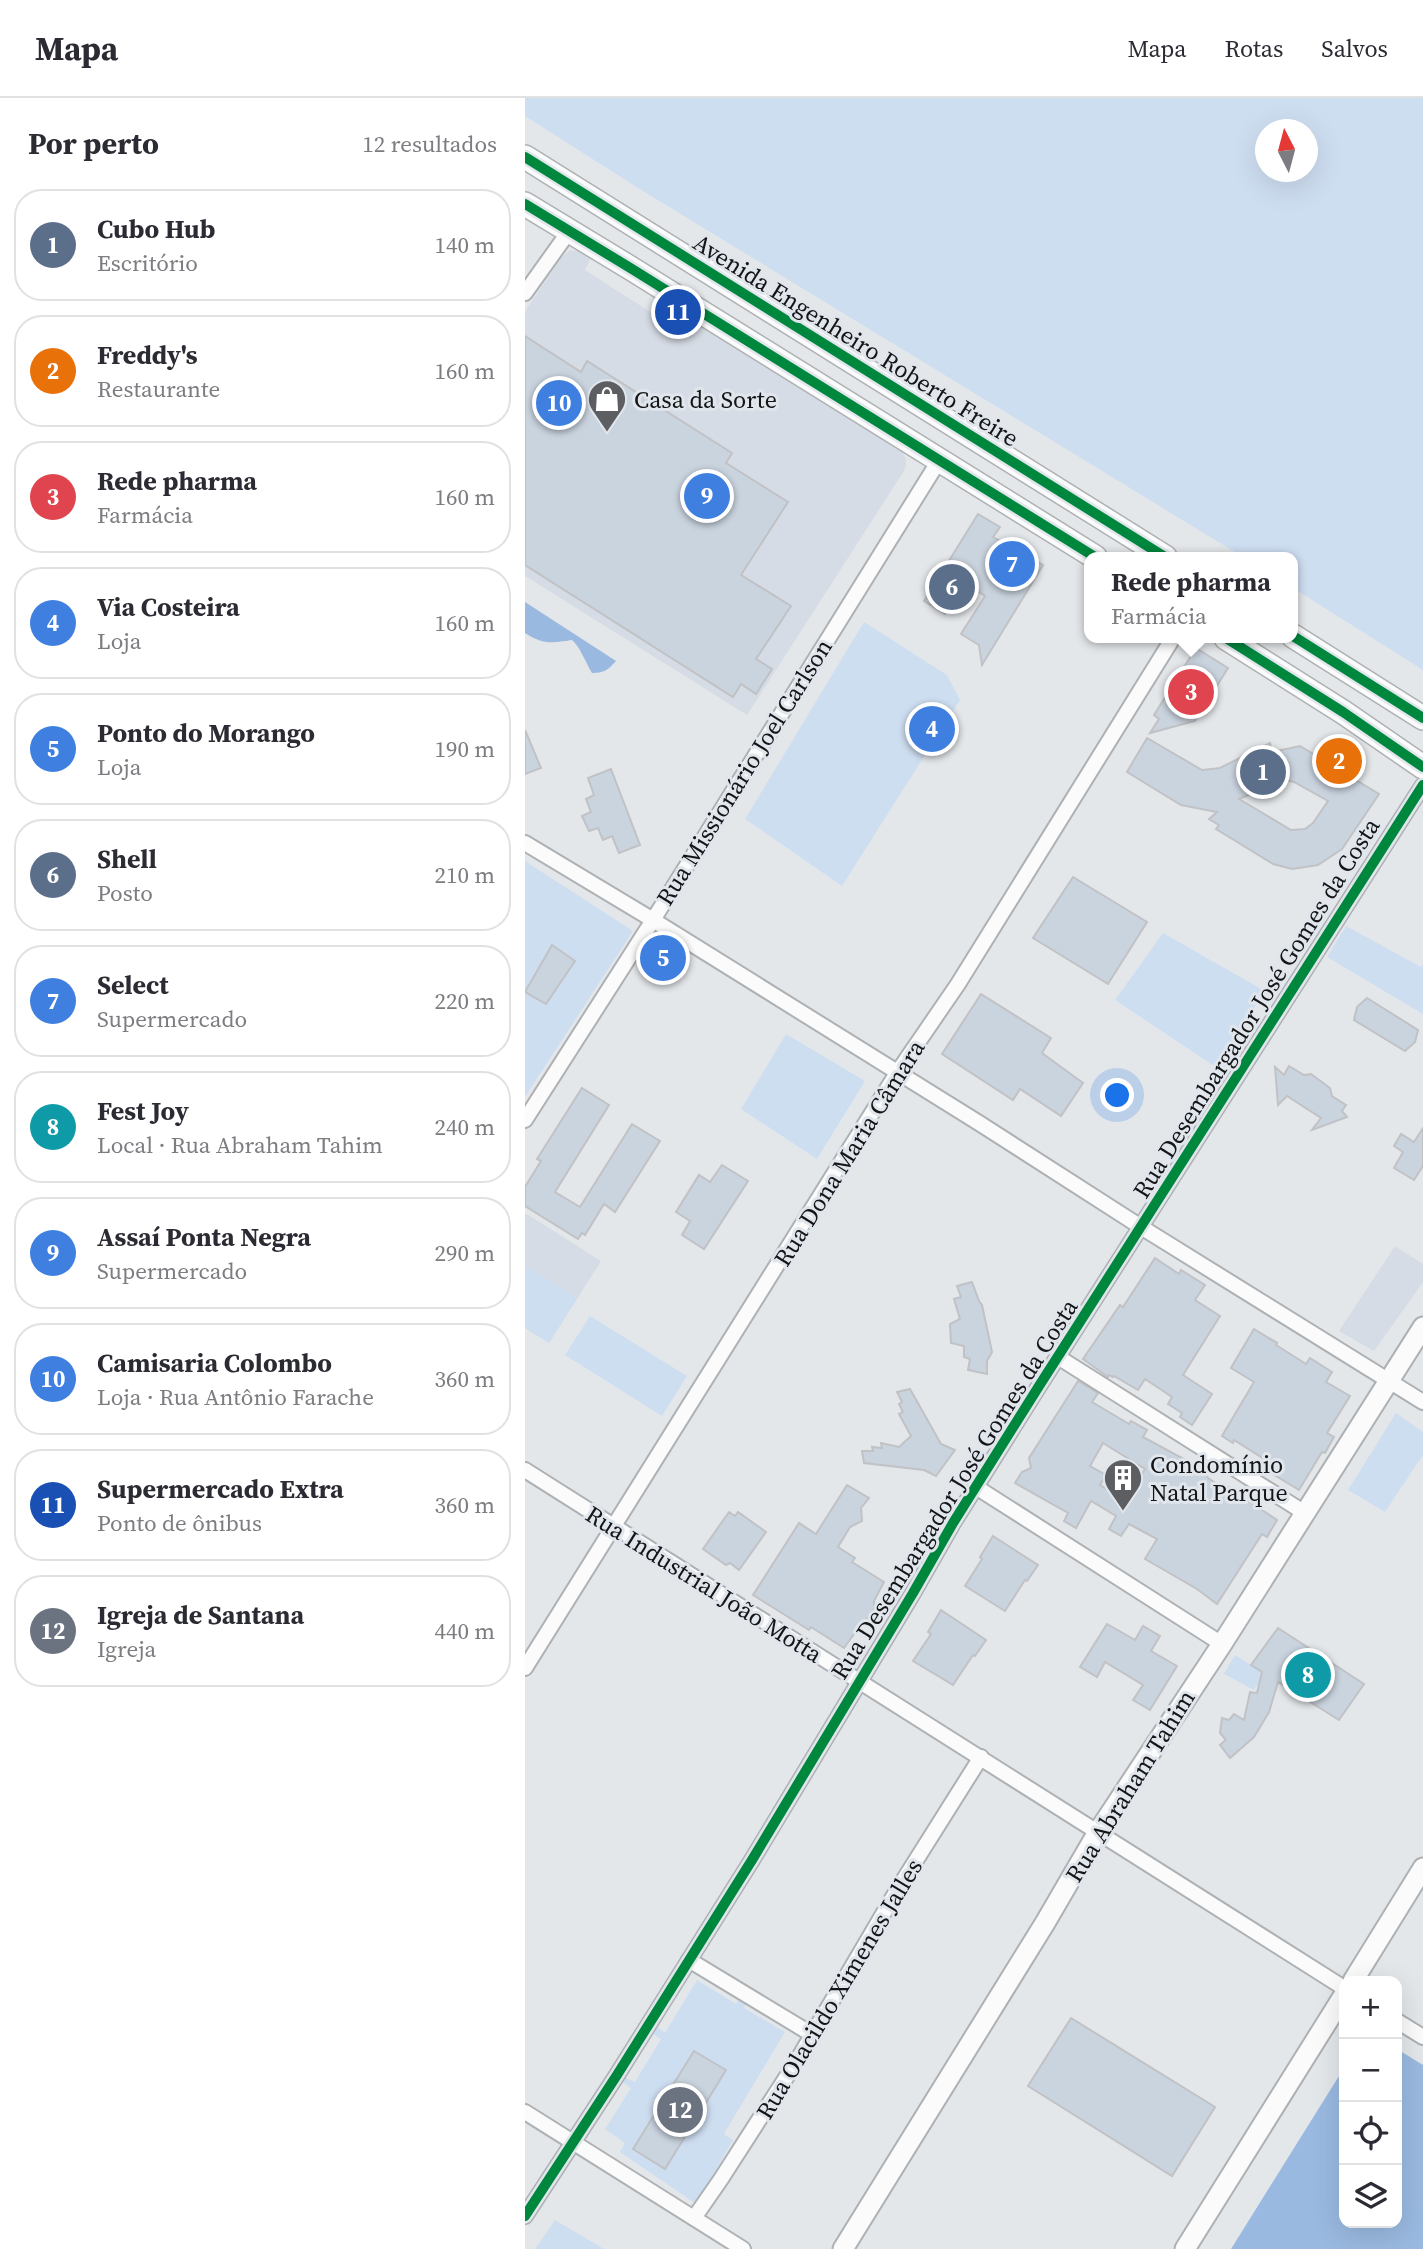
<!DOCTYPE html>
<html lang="pt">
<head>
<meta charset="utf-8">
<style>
	:root { --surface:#fff; --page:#f2f2f3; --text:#2b2b33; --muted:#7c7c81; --line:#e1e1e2; --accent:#1a73e8 }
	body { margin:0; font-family:"Source Serif 4",serif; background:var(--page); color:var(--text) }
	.controls { position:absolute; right:21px; bottom:21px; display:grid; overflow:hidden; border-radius:14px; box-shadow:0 7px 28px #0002 }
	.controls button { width:63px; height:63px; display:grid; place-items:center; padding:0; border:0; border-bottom:2px solid var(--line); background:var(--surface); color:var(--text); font:35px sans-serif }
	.compass { position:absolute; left:730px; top:21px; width:63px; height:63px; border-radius:50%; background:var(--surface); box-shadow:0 7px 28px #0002; rotate:354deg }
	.you { position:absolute; left:593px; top:998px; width:24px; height:24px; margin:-18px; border:5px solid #fff; border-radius:50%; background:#1a73e8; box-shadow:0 0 0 10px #1a73e833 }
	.badge { display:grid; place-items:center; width:46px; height:46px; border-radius:50%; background:var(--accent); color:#fff; font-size:23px; font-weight:700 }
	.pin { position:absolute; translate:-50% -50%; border:4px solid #fff; box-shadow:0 2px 7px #0006 }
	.popup { position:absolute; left:559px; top:454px; width:214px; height:91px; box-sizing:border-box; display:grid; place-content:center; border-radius:14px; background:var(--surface); filter:drop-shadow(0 2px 5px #0005); font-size:23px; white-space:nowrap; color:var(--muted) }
	.popup b { font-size:26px; color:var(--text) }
	.popup::after { content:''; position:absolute; left:50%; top:100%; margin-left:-14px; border:14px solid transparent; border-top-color:var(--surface) }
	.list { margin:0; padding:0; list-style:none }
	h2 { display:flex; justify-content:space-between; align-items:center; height:91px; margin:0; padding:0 28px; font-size:30px }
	h2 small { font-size:23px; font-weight:400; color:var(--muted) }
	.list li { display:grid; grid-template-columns:46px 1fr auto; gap:21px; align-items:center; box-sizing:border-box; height:112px; margin:0 14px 14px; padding:0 14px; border:2px solid var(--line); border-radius:28px }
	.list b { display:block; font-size:26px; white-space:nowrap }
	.list p { margin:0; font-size:23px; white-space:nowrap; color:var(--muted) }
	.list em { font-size:23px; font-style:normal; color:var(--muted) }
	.icon { flex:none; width:38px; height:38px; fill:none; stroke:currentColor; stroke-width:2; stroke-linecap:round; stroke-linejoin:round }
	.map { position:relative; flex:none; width:898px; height:2151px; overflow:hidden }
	header { display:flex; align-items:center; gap:42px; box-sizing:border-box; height:98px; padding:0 35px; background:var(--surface); border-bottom:2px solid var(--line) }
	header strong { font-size:33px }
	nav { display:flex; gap:38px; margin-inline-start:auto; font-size:24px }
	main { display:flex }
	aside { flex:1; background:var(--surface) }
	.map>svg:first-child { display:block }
	.built { fill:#d6dce5 }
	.green { fill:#cedef1; fill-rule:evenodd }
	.water { fill:#9ab9e0 }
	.building { fill:#cad4df; stroke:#c0c2c5; stroke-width:2; fill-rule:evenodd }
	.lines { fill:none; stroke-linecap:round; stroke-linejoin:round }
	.street-casing { stroke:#aeb1b3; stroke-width:18 }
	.secondary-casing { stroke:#aeb1b3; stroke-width:23 }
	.primary-casing { stroke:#aeb1b3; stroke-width:26 }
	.street { stroke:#fbfbfc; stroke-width:14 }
	.secondary { stroke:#fbfbfc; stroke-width:19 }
	.primary { stroke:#fbfbfc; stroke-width:23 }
	.cycleway-casing { stroke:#e1e6ed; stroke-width:15 }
	.cycleway { stroke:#00873e; stroke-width:10 }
	.labels { text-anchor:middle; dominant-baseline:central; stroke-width:6; stroke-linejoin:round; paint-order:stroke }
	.street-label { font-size:24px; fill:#131517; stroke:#e1e6ed }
	.poi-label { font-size:24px; fill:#131517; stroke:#e1e6ed; text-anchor:start }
</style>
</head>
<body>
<header>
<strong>Mapa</strong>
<nav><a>Mapa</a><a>Rotas</a><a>Salvos</a></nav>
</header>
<main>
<aside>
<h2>Por perto<small>12 resultados</small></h2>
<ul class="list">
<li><span class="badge" style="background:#5c6f8a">1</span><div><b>Cubo Hub</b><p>Escritório</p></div><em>140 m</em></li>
<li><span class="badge" style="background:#e8710a">2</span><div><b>Freddy's</b><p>Restaurante</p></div><em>160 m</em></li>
<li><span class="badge" style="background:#e0444e">3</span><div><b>Rede pharma</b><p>Farmácia</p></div><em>160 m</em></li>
<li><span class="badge" style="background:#3f7fe0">4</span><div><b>Via Costeira</b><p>Loja</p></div><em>160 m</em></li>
<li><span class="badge" style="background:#3f7fe0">5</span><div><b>Ponto do Morango</b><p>Loja</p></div><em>190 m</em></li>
<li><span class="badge" style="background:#5c6f8a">6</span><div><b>Shell</b><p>Posto</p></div><em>210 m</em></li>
<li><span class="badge" style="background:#3f7fe0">7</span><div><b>Select</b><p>Supermercado</p></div><em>220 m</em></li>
<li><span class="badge" style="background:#0f9aa8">8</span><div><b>Fest Joy</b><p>Local · Rua Abraham Tahim</p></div><em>240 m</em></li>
<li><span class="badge" style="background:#3f7fe0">9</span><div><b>Assaí Ponta Negra</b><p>Supermercado</p></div><em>290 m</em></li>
<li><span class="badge" style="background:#3f7fe0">10</span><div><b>Camisaria Colombo</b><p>Loja · Rua Antônio Farache</p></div><em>360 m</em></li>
<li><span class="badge" style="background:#1a4fb4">11</span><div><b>Supermercado Extra</b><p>Ponto de ônibus</p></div><em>360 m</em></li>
<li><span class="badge" style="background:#6b7280">12</span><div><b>Igreja de Santana</b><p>Igreja</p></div><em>440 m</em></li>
</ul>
</aside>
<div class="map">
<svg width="898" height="2151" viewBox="0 0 898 2151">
	<rect width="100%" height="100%" fill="#e4e7ea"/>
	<g class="built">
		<polygon points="45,152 54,153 66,160 60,172 127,215 137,203 366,346 378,355 381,361 381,368 377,376 222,617 0,478 0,213 37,159"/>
		<polygon points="0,1115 76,1163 24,1245 0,1230"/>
		<polygon points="870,1148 898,1166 898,1184 849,1253 814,1233"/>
	</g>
	<g class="green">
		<path d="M 0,0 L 898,0 L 898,572 L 768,490 L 768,459 L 718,459 L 113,90 L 0,18 ZM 740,32 L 782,32 L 782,74 L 740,74 Z"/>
		<polygon points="339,524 422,577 435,602 317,788 220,721"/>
		<polygon points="0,763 108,833 0,999"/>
		<polygon points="821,828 896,869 898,866 898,916 802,859"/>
		<polygon points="638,835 738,892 698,974 590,902"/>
		<polygon points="261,936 340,983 292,1061 216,1011"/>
		<polygon points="0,1167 52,1200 24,1245 0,1230"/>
		<polygon points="65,1218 162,1278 137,1318 40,1257"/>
		<polygon points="871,1315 898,1334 898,1357 860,1414 823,1392"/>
		<polygon points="710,1557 740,1576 729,1592 699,1576"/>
		<polygon points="172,1882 211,1906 217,1896 223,1900 219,1910 260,1934 199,2036 208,2042 171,2106 95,2054 100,2045 80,2031 106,1990 96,1983 99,1979 110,1984 136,1941 110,1925 130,1927 140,1935"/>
		<polygon points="30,2122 79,2151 10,2151"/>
	</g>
	<g class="water">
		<path d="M 0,505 L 0,504 L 91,563 C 83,572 79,575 67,575 C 60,564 56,550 47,542 C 25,545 19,547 0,535 Z"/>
		<polygon points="872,1951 898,1967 898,2151 706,2151 819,1970 819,2125 872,2125"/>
	</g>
	<g class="building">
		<polygon points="0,238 56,274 62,263 207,355 201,365 263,404 216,477 266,508 231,561 247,571 231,596 216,586 208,599 0,467"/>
		<polygon points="453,416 475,429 468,439 518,467 457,567 454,547 436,536 460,498 439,484 420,516 399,503"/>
		<polygon points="671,550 703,570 670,623 625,635 634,621 629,617"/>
		<polygon points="0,632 16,670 0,676"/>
		<path d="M 622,640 L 677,672 L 695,670 L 745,645 L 747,654 L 775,648 L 854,696 L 817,751 L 793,767 L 767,771 L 748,766 L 691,731 L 694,727 L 684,721 L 692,714 L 656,707 L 602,674 ZM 759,682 L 769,684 L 803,703 L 788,725 L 780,731 L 766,732 L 714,701 Z"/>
		<polygon points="86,671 115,747 94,755 87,738 78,742 73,730 64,733 57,718 66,714 61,701 69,697 63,680"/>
		<polygon points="548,779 622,824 583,886 508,840"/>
		<polygon points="27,847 50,863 21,906 0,894"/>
		<polygon points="456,896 526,940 517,955 558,985 536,1018 495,991 488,1002 417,956"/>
		<polygon points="842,900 893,932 890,944 880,953 829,922 832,909"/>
		<polygon points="764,968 779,977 786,976 805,990 807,998 821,1007 817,1013 822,1019 787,1032 796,1020 762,998 753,1007 750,969 759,977"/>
		<polygon points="57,990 84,1007 30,1094 55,1109 107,1026 135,1043 90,1114 79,1106 60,1137 57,1135 53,1141 0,1108 0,1089 16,1063 12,1061"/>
		<polygon points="898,1030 898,1068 889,1082 869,1070 878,1054 869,1048 876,1036 889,1044"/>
		<polygon points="197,1067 223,1083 179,1151 157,1137 165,1123 151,1114 174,1077 185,1084"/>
		<polygon points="630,1160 654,1176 656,1172 680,1187 670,1202 695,1218 658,1277 687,1296 667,1327 655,1319 657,1315 643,1306 647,1299 620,1281 613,1292 589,1278 588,1279 584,1277 583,1279 558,1261 595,1207 598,1209"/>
		<polygon points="447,1184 454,1203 457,1207 467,1254 462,1263 462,1276 443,1272 445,1261 439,1259 439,1248 426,1245 425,1226 435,1221 429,1201 436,1199 432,1188"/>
		<polygon points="729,1231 752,1245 751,1247 781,1266 785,1260 807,1274 801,1284 825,1298 802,1335 809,1339 800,1355 797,1354 774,1392 746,1375 750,1368 709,1342 708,1345 697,1338 729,1284 706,1270"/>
		<path d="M 553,1283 L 573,1295 L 567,1304 L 604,1326 L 606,1323 L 622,1332 L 618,1339 L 659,1361 L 657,1364 L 676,1376 L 681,1375 L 683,1380 L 698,1390 L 700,1387 L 752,1422 L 742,1439 L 737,1436 L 692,1506 L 672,1491 L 620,1461 L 632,1441 L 604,1426 L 596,1438 L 584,1431 L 591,1418 L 566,1403 L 551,1430 L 539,1423 L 543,1415 L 490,1385 L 497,1374 L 506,1370 L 504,1360 ZM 578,1345 L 620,1371 L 601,1402 L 575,1387 L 581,1377 L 565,1368 Z"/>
		<polygon points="385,1291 416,1346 430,1352 411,1378 399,1372 339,1365 337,1353 348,1353 347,1349 357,1350 356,1345 374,1349 386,1338 374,1316 378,1314 374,1306 377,1304 372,1294"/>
		<polygon points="322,1387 344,1400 336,1410 337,1423 325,1429 313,1449 330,1460 327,1464 359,1484 349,1503 349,1511 336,1530 334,1529 319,1550 286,1529 284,1532 228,1497 274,1425 291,1436"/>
		<polygon points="204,1414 210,1418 213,1414 241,1434 214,1472 205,1465 201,1467 178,1451"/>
		<polygon points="468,1438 513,1467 502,1483 500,1482 480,1513 440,1488 457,1461 455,1459"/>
		<polygon points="416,1512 461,1542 450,1558 448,1557 428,1587 388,1563 406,1536 403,1534"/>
		<polygon points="582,1526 610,1542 618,1528 635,1538 626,1553 652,1568 625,1612 608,1602 618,1587 580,1564 572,1579 555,1569"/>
		<polygon points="753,1530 839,1586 814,1622 753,1584 744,1614 729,1639 705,1660 695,1647 701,1642 695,1635 697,1620 704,1622 709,1616 719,1622 725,1594 732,1595 737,1574 726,1567"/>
		<polygon points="546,1920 690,2009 647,2078 503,1988"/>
		<polygon points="169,1953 201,1972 140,2071 108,2051"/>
	</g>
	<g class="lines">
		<g class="street-casing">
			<g id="street">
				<polyline points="0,195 45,132"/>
				<polyline points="0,745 128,822 454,1025 616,1129 898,1304"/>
				<polyline points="0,1022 128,822 415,361"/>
				<polyline points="533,1259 780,1415"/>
				<polyline points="0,1372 819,1890"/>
				<polyline points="451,1389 697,1546"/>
				<polyline points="0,1570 372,975 433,886 648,540"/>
				<polyline points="164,1862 288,1937"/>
				<polyline points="872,1923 898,1939"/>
				<polyline points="0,2014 218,2151"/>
				<polyline points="0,2118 92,1977 227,1762 388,1495 428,1425 514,1288 898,687"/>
				<polyline points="169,2120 196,2081 273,1961 371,1794 456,1659"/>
			</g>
		</g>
		<g class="secondary-casing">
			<g id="secondary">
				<polyline points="828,1883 898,1770"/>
				<polyline points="318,2151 520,1825 573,1734 697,1546 898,1229"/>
				<polyline points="660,2151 819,1897"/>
			</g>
		</g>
		<g class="primary-casing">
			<g id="primary">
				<polyline points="0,59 640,459"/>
				<polyline points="0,106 107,171 570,459"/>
				<polyline points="768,538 898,620"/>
				<polyline points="701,540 818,614 898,669"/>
			</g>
		</g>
		<use href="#street" class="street"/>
		<use href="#secondary" class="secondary"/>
		<use href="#primary" class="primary"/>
		<g class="cycleway-casing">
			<g id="cycleway">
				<polyline points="0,59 640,459"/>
				<polyline points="0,106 107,171 570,459"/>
				<polyline points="768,538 898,620"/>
				<polyline points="701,540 818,614 898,669"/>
				<polyline points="0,2118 92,1977 227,1762 388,1495 428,1425 514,1288 898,687"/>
			</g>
		</g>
		<use href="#cycleway" class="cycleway"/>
	</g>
	<defs>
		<g id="shop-pin" transform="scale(2.0125)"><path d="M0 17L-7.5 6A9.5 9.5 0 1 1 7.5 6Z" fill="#5c5e61" stroke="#e1e6ed"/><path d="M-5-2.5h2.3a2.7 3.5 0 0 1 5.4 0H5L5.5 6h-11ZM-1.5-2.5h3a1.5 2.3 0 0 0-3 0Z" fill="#fff"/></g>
		<g id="building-pin" transform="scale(2.0125)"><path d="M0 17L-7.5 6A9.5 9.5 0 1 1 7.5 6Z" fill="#5c5e61" stroke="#e1e6ed"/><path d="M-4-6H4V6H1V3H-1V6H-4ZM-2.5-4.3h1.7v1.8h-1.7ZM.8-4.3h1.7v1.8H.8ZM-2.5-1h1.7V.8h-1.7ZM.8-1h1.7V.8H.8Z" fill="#fff"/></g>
	</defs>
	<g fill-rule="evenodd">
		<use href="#shop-pin" x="82" y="301"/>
		<use href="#building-pin" x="598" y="1380"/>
	</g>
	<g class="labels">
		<g class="street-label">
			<text transform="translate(331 242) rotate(32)">Avenida Engenheiro Roberto Freire</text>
			<text transform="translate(219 674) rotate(-58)">Rua Missionário Joel Carlson</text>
			<text transform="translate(731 910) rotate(-58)">Rua Desembargador José Gomes da Costa</text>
			<text transform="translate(324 1055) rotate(-58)">Rua Dona Maria Câmara</text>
			<text transform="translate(429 1391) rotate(-58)">Rua Desembargador José Gomes da Costa</text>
			<text transform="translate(179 1486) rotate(32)">Rua Industrial João Motta</text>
			<text transform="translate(605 1688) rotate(-58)">Rua Abraham Tahim</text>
			<text transform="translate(314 1891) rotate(-59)">Rua Olacildo Ximenes Jalles</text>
		</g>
		<g class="poi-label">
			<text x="109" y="301">Casa da Sorte</text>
			<text x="625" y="1366">Condomínio<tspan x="625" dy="28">Natal Parque</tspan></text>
		</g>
	</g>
</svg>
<div class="controls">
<button>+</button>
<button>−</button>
<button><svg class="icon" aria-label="locate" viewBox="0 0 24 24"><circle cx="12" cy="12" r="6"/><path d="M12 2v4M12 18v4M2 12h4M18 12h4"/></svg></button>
<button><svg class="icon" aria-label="layers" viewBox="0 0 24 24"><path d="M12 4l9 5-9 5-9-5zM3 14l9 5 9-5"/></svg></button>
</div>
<svg class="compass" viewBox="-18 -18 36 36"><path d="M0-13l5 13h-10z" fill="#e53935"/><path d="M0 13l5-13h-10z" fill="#7c7c81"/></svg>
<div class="you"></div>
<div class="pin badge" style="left:738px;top:674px;background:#5c6f8a">1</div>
<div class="pin badge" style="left:814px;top:663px;background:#e8710a">2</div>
<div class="pin badge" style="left:666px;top:594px;background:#e0444e">3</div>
<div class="popup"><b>Rede pharma</b>Farmácia</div>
<div class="pin badge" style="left:407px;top:631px;background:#3f7fe0">4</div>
<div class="pin badge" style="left:138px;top:860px;background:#3f7fe0">5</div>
<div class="pin badge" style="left:427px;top:489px;background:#5c6f8a">6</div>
<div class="pin badge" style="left:487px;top:466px;background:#3f7fe0">7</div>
<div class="pin badge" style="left:783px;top:1577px;background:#0f9aa8">8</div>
<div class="pin badge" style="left:182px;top:398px;background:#3f7fe0">9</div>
<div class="pin badge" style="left:34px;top:305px;background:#3f7fe0">10</div>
<div class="pin badge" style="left:153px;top:214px;background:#1a4fb4">11</div>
<div class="pin badge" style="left:155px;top:2012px;background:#6b7280">12</div>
</div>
</main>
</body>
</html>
